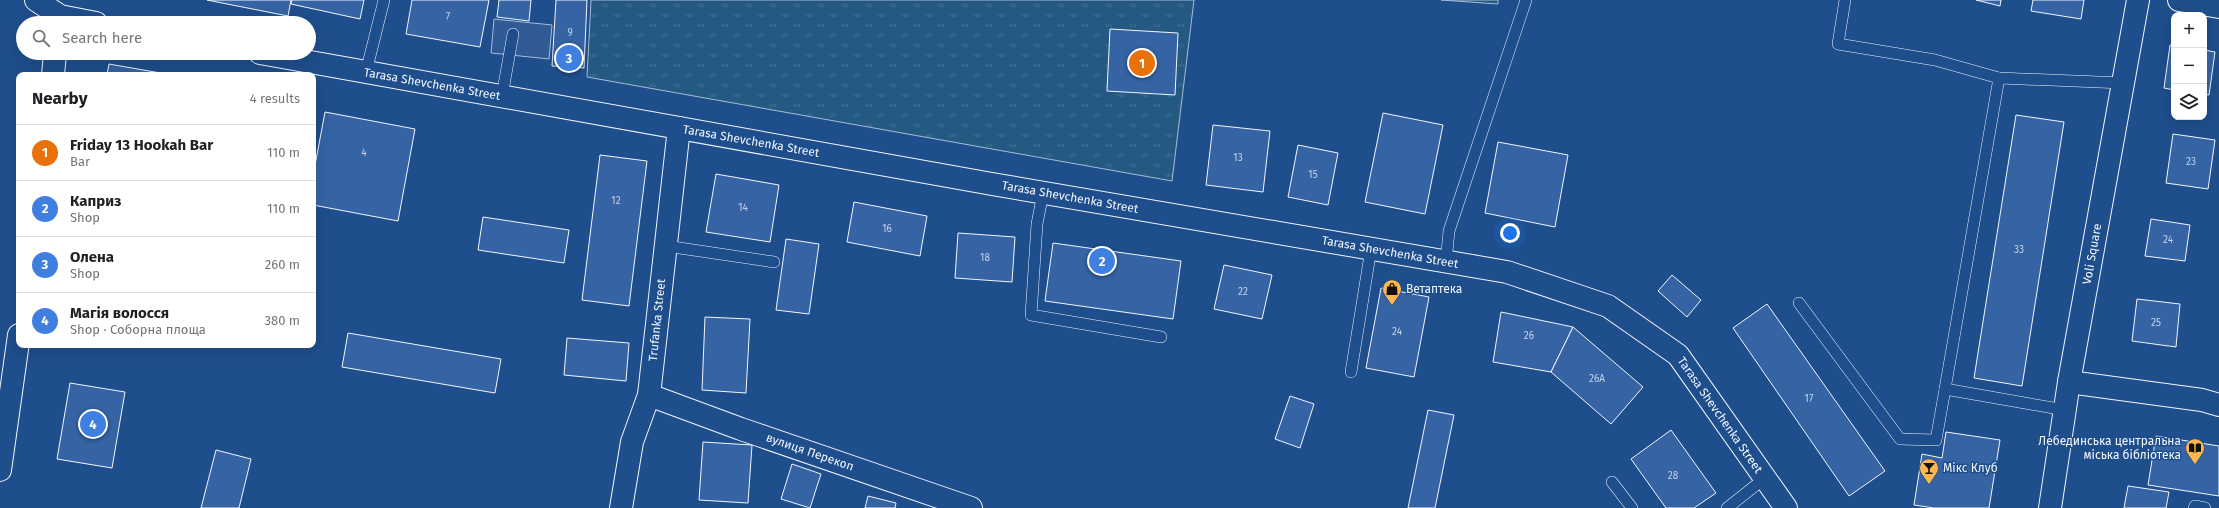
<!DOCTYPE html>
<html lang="en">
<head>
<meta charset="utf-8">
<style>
	:root { --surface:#fff; --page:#f2f2f2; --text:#202124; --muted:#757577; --line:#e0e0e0; --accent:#7c3aed }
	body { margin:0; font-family:"Fira Sans",sans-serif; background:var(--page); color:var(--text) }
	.controls { position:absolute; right:12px; top:12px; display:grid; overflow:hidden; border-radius:8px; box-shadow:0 4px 16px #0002 }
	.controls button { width:36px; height:36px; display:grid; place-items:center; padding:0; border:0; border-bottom:1px solid var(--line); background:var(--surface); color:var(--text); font:20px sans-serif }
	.you { position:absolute; left:1510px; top:233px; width:14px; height:14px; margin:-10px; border:3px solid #fff; border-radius:50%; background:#1a73e8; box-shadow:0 0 0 6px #1a73e833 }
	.badge { display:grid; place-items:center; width:26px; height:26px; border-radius:50%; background:var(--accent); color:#fff; font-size:13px; font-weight:700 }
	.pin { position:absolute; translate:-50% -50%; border:2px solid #fff; box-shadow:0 1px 4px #0006 }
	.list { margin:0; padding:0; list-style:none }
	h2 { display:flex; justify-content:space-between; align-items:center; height:52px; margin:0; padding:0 16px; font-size:17px }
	h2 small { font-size:13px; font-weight:400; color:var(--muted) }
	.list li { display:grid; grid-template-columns:26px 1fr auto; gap:12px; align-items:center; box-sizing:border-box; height:56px; padding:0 16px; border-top:1px solid var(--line) }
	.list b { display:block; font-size:15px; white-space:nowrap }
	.list p { margin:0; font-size:13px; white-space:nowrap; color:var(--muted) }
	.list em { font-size:13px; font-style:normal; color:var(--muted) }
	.icon { flex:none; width:22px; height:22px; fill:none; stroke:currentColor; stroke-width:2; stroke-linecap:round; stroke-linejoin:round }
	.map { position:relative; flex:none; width:2219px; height:508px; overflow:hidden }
	.search { position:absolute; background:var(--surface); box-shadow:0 4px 16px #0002; left:16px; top:16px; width:300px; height:44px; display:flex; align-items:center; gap:10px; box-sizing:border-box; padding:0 14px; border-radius:22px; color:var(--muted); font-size:15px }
	.panel { position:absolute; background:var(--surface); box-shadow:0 4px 16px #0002; left:16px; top:72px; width:300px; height:276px; border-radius:8px }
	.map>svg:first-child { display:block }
	.grass { fill:#245a82; stroke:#a8bbd7 }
	.park { fill:url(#park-tufts); stroke:#a8bbd7 }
	.parking { fill:#305b95; stroke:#a8bbd7 }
	.building { fill:#3563a3; stroke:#f2f6ff }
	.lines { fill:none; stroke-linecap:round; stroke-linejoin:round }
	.lane-casing { stroke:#f2f6ff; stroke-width:12 }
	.street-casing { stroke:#f2f6ff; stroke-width:24 }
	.secondary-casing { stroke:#f2f6ff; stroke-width:24 }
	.lane { stroke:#1f4e8c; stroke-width:11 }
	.street { stroke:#1f4e8c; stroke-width:22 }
	.secondary { stroke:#1f4e8c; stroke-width:22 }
	.labels { text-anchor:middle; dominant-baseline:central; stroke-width:3; stroke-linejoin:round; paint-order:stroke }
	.number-label { font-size:10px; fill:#c3d1e8 }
	.street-label { font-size:12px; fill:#f2f6ff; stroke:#1f4e8c }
	.poi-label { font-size:12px; fill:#f2f6ff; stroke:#1f4e8c; text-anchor:start }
</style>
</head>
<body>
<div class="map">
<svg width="2219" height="508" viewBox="0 0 2219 508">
	<defs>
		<pattern id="park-tufts" width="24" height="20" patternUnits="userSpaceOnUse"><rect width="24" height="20" fill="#245a82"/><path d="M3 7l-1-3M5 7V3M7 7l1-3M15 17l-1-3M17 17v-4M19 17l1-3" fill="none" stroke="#447295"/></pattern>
	</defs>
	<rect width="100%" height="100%" fill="#1f4e8c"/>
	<polygon class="grass" points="1441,0 1498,0 1498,4"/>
	<polygon class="park" points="591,0 1194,0 1172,181 587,77"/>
	<polygon class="parking" points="494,19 552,25 549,59 491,53"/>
	<g class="building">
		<polygon points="207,0 291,0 288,16"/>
		<polygon points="292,0 364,0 360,19 291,4"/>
		<polygon points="412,0 489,0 480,47 406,34"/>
		<polygon points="499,0 531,0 529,21 497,17"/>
		<polygon points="556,0 587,0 584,68 552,66"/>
		<polygon points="1976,0 2001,0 2000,6"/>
		<polygon points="2033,0 2084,0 2081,19 2031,11"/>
		<polygon points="1110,29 1178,33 1175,95 1107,91"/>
		<polygon points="2170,45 2174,46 2174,90 2164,88"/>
		<polygon points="2204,50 2215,52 2209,95 2204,94"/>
		<polygon points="109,64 172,75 107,75"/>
		<polygon points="325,112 415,129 398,221 313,205 313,176"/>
		<polygon points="1383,113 1443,125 1425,214 1365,202"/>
		<polygon points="2016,115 2064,122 2022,386 1974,378"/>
		<polygon points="1213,125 1270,131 1263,192 1206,185"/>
		<polygon points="2173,134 2215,140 2208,189 2166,183"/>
		<polygon points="1498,142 1568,155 1555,227 1485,213"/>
		<polygon points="1298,145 1338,153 1328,205 1288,197"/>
		<polygon points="600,155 647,161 629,306 582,300"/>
		<polygon points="716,174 779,185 770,242 706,232"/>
		<polygon points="854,202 927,216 920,256 847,242"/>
		<polygon points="483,217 569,230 564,263 478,250"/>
		<polygon points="2151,219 2190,225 2185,261 2145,256"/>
		<polygon points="958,233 1015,237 1012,282 955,278"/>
		<polygon points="786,239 819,244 809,314 776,310"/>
		<polygon points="1053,243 1181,261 1173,319 1045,301"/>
		<polygon points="1224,265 1272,275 1262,319 1214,309"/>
		<polygon points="1672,275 1701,300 1687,317 1658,291"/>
		<polygon points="1381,288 1429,297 1414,377 1366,368"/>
		<polygon points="2137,299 2180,304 2176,347 2132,341"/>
		<polygon points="1767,304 1885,471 1849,496 1733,328"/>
		<polygon points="1501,312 1573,327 1551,372 1493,362"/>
		<polygon points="705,317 750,319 746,393 702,390"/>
		<polygon points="1573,327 1643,387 1611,424 1551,372"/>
		<polygon points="348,333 501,359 495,393 342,367"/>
		<polygon points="567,338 629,343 626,381 564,375"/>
		<polygon points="70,383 125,392 112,468 57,459"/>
		<polygon points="1290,396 1314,404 1300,448 1275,439"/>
		<polygon points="1428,410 1454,415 1435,508 1408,508"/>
		<polygon points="1671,430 1716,493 1694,508 1666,508 1631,459"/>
		<polygon points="1946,432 2000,440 1989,508 1934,508 1914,505 1922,454 1942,458"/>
		<polygon points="2156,436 2219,446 2219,496 2148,485"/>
		<polygon points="703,442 752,445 748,503 699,500"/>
		<polygon points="216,450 251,459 239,508 201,508"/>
		<polygon points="792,464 821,474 810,508 781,499"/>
		<polygon points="2128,486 2169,492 2166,508 2124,508"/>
		<polygon points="868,496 896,503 895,508 865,508"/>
	</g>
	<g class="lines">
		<g class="lane-casing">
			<g id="lane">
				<polyline points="1845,0 1838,44 1935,60 1999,78 2123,83"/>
				<polyline points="366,72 384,0"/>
				<polyline points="502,96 513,34"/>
				<polyline points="1043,193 1037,224 1031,315 1161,337"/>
				<polyline points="666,246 774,262"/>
				<polyline points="1446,262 1449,231 1526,0"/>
				<polyline points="1799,303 1900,439 1936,440 1945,389 2065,410"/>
				<polyline points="1351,372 1371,249"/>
				<polyline points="1945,389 1999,78"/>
				<polyline points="1612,482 1632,508"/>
				<polyline points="1727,508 1765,478"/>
				<polyline points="2194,508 2195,506 2205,508"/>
			</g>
		</g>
		<g class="street-casing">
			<g id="street">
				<polyline points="2179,0 2219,7"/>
				<polyline points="2069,382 2202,400 2219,405"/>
				<polyline points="649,395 741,429 971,508"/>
				<polyline points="621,508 632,442 649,395 679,128"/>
			</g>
		</g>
		<g class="secondary-casing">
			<g id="secondary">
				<polyline points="36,0 60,16 96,23"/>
				<polyline points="260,53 992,184 1507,272 1608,306 1678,355 1786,508"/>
				<polyline points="53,75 55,53"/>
				<polyline points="0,470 19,335"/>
				<polyline points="2050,508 2069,382 2138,0"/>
			</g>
		</g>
		<use href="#lane" class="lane"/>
		<use href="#street" class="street"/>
		<use href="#secondary" class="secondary"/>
	</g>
	<defs>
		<g id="shop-pin" transform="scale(1)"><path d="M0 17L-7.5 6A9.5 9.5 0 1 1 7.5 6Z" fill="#ffb74d" stroke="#1f4e8c"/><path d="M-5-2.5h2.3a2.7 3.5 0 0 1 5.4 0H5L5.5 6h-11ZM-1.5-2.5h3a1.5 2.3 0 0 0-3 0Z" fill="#111"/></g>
		<g id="library-pin" transform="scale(1)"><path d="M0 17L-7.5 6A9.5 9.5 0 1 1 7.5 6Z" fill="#ffb74d" stroke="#1f4e8c"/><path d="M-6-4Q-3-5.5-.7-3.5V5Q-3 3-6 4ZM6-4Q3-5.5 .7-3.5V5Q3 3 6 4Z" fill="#111"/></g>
		<g id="bar-pin" transform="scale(1)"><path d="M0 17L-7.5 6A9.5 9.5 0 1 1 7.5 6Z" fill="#ffb74d" stroke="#1f4e8c"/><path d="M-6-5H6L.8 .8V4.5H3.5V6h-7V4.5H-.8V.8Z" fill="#111"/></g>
	</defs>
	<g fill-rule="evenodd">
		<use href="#shop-pin" x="1392" y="289"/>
		<use href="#library-pin" x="2195" y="448"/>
		<use href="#bar-pin" x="1929" y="468"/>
	</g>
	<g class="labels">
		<g class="number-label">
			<text x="448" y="17">7</text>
			<text x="570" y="33">9</text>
			<text x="364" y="153">4</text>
			<text x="1238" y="158">13</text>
			<text x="2191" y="162">23</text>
			<text x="1313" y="175">15</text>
			<text x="616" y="201">12</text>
			<text x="743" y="208">14</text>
			<text x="887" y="229">16</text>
			<text x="2168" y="240">24</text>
			<text x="2019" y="250">33</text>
			<text x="985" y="258">18</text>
			<text x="1243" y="292">22</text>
			<text x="2156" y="323">25</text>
			<text x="1397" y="332">24</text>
			<text x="1529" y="336">26</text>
			<text x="1597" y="379">26А</text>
			<text x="1809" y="399">17</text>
			<text x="1673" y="476">28</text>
		</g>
		<g class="street-label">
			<text transform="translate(432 84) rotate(10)">Tarasa Shevchenka Street</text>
			<text transform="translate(751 141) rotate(10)">Tarasa Shevchenka Street</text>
			<text transform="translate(1070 197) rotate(10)">Tarasa Shevchenka Street</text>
			<text transform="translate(1390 252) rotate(10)">Tarasa Shevchenka Street</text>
			<text transform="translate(2092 254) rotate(-80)">Voli Square</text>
			<text transform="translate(657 320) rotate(-84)">Trufanka Street</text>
			<text transform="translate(1720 415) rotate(55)">Tarasa Shevchenka Street</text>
			<text transform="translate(810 452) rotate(19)">вулиця Перекоп</text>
		</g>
		<g class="poi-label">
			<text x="1406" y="289">Ветаптека</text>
			<text x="2181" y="441" text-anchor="end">Лебединська центральна<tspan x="2181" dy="14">міська бібліотека</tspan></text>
			<text x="1943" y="468">Мікс Клуб</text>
		</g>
	</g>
</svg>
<div class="controls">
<button>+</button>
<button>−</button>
<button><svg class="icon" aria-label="layers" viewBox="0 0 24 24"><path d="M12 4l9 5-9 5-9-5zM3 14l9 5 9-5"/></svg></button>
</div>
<div class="you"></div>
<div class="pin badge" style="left:1142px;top:63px;background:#e8710a">1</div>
<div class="pin badge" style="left:1102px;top:261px;background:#3f7fe0">2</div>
<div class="pin badge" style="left:569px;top:58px;background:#3f7fe0">3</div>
<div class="pin badge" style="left:93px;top:424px;background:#3f7fe0">4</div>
<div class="search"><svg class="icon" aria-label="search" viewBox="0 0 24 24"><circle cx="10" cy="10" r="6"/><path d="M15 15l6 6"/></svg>Search here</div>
<section class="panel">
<h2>Nearby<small>4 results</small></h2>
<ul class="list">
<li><span class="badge" style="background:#e8710a">1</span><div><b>Friday 13 Hookah Bar</b><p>Bar</p></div><em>110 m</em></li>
<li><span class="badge" style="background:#3f7fe0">2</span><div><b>Каприз</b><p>Shop</p></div><em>110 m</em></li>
<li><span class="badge" style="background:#3f7fe0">3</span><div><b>Олена</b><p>Shop</p></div><em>260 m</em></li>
<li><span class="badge" style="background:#3f7fe0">4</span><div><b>Магія волосся</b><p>Shop · Соборна площа</p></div><em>380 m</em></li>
</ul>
</section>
</div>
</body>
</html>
